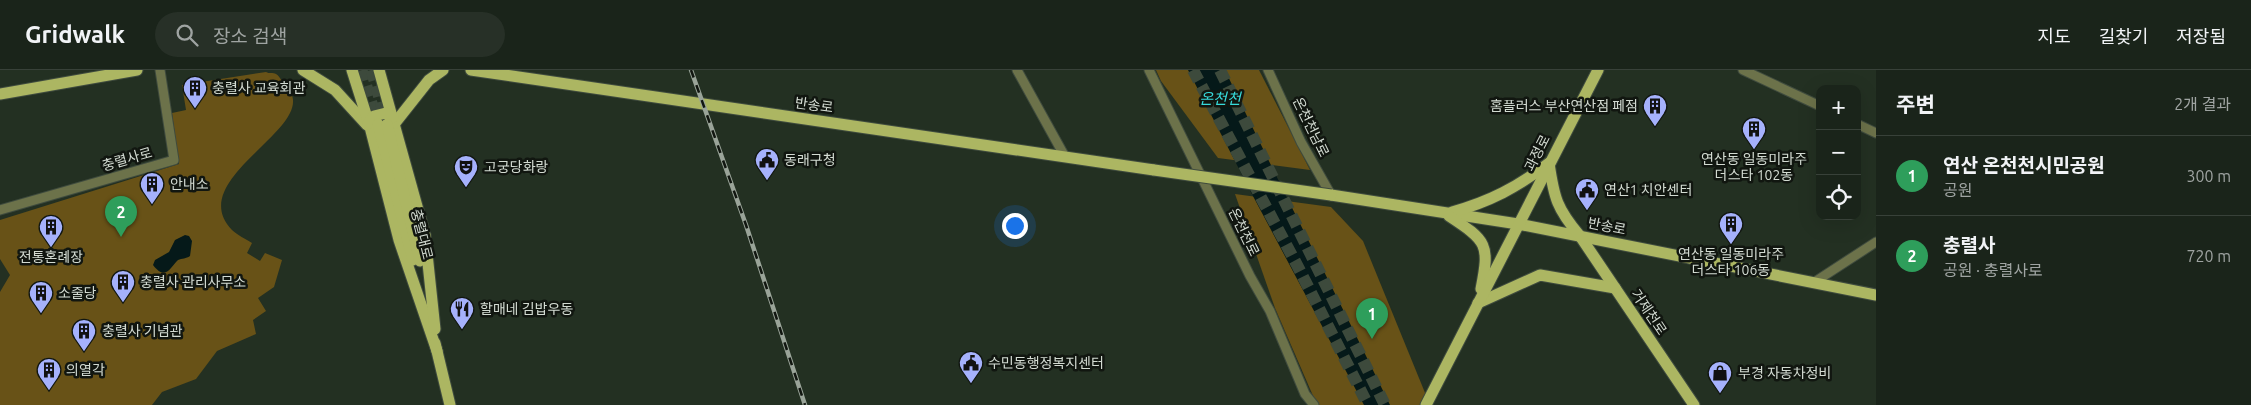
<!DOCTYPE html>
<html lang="ko">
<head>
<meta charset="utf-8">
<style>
	:root { --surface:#1a241a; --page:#273027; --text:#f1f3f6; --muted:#9fa4a2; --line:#384139; --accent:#a5b1fc }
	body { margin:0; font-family:Ubuntu,"Noto Sans KR",sans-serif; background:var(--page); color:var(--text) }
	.controls { position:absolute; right:15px; top:15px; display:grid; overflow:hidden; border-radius:10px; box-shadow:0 5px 20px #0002 }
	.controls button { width:45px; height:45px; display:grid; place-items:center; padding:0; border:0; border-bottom:1px solid var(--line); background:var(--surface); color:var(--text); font:25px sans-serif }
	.you { position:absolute; left:1014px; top:155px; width:18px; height:18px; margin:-12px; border:4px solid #fff; border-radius:50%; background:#1a73e8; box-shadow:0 0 0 8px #1a73e833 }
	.badge { display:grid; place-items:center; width:32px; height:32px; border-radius:50%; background:var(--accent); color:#fff; font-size:16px; font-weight:700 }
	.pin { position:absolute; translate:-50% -41px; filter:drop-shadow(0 1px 2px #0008) }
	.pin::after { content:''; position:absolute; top:26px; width:18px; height:15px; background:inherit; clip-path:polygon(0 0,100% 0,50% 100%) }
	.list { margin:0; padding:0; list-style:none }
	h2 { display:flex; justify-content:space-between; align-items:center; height:65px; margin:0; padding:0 20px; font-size:21px }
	h2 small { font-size:16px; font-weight:400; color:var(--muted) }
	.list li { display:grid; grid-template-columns:32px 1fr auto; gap:15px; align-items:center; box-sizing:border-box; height:80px; padding:0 20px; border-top:1px solid var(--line) }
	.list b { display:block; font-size:19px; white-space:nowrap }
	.list p { margin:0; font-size:16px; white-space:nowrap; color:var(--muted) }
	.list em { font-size:16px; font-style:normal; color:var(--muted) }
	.icon { flex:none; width:28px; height:28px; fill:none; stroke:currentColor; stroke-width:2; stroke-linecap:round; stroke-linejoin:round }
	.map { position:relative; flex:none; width:1876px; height:335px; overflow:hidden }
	header { display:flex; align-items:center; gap:30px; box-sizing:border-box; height:70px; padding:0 25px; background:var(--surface); border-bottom:1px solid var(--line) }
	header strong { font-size:24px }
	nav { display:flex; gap:28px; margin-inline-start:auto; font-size:18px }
	.search { width:350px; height:45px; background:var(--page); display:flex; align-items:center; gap:12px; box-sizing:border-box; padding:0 18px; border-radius:28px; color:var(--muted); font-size:19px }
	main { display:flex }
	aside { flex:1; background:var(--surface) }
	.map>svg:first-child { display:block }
	.green { fill:#685217 }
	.water { fill:#051919 }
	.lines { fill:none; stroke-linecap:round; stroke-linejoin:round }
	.major-tunnel { stroke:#3d4a3c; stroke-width:11; stroke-dasharray:11 5.5; stroke-linecap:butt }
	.highway-tunnel { stroke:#3d4a3c; stroke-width:12; stroke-dasharray:12 6; stroke-linecap:butt }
	.minor-casing { stroke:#3f4b3e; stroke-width:11 }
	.major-casing { stroke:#3f4b3e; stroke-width:13 }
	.minor { stroke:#6c724a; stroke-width:9 }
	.major { stroke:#acb662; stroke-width:11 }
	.rail-casing { stroke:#9aa499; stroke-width:4.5 }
	.rail { stroke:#111610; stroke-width:2.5; stroke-dasharray:8; stroke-linecap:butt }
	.major-bridge-casing { stroke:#3f4b3e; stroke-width:13; stroke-linecap:butt }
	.major-bridge { stroke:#acb662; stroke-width:11 }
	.labels { text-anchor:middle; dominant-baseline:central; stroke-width:5; stroke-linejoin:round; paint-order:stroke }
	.poi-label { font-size:14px; fill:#d3dbd2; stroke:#111610; text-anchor:start }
	.street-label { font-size:14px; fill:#d3dbd2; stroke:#111610 }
	.water-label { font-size:15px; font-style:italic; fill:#37dadb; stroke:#111610 }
</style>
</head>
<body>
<header>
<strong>Gridwalk</strong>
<div class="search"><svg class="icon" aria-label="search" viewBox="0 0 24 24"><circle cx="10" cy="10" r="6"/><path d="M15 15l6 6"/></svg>장소 검색</div>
<nav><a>지도</a><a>길찾기</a><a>저장됨</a></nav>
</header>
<main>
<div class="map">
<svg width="1876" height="335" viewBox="0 0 1876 335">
	<rect width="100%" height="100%" fill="#233022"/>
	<g class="green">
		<polygon points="1156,0 1259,0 1310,100 1218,88 1161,11"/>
		<path d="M 266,2 C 269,4 273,2 276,4 C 280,6 283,14 286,17 C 289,20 293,25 293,30 C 296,67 187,113 232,160 C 237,165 246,169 252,173 L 247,183 L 260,191 L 265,183 L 282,190 L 274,217 L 258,228 L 266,241 L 253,250 L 256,264 L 217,281 L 196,309 L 162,322 L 152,335 L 0,335 L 0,222 L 10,205 L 0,189 L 0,150 L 179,94 L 172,43 L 186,40 L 182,15 Z"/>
		<polygon points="1235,124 1331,137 1363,171 1430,335 1317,335 1275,238"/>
	</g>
	<g class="water">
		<path d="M 1188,0 L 1225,0 C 1278,113 1336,223 1390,335 L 1364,335 L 1254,128 Z"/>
		<path d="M 185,165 L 189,166 L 192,171 L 190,186 C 186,189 182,188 178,190 C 171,196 166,212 153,195 L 155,190 L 169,182 L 175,170 Z"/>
	</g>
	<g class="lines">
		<g class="major-tunnel">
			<polyline points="362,0 378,53"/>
			<polyline points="371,0 386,52"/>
		</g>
		<g class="highway-tunnel">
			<polyline points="1193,0 1297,195 1368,335"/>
			<polyline points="1220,0 1385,335"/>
		</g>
		<g class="minor-casing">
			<g id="minor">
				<polyline points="1017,0 1064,85"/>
				<polyline points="1149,0 1250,206 1270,241 1305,324 1314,335"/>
				<polyline points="1268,0 1301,72 1331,125"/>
				<polyline points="1743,0 1820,36"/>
				<polyline points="1857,54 1876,63"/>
				<polyline points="0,140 174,90 160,0"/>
				<polyline points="1813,213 1876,172"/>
			</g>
		</g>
		<g class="major-casing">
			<g id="major">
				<polyline points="303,0 335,20 367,55"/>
				<polyline points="352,0 370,57 399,170 437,281"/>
				<polyline points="379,0 425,165 435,259"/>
				<polyline points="471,0 1154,100"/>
				<polyline points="0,24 137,0"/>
				<polyline points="395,53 429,10 443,0"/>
				<polyline points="368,54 374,46 386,43 393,47"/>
				<polyline points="378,54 413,190"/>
				<polyline points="387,54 420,191"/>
				<polyline points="1331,125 1518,154 1876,225"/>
				<path d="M 1452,142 C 1489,132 1518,117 1549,93 C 1554,128 1557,139 1580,166 L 1694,335"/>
				<path d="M 1449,146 C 1487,171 1490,174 1481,219"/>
				<polyline points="1478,233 1540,205 1615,218"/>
				<polyline points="435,273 450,335"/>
				<polyline points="1426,335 1598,0"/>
			</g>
		</g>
		<use href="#minor" class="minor"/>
		<use href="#major" class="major"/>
		<g class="rail-casing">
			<polyline id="rail" points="691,0 746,155 805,335"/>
		</g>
		<use href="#rail" class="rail"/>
		<g class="major-bridge-casing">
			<polyline id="major-bridge" points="1154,100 1331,125"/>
		</g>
		<use href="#major-bridge" class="major-bridge"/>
	</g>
	<defs>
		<g id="building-pin" transform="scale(1.25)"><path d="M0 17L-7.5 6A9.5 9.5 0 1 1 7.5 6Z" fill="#a5b1fc" stroke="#111610"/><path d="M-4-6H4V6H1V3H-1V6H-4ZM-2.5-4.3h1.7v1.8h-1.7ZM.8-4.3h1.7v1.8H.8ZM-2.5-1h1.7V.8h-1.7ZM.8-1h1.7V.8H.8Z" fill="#111"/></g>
		<g id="civic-pin" transform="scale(1.25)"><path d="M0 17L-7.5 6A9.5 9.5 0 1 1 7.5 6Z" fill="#a5b1fc" stroke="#111610"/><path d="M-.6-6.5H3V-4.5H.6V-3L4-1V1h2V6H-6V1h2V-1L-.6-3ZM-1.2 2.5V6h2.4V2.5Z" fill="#111"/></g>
		<g id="theatre-pin" transform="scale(1.25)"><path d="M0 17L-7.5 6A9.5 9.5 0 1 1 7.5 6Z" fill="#a5b1fc" stroke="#111610"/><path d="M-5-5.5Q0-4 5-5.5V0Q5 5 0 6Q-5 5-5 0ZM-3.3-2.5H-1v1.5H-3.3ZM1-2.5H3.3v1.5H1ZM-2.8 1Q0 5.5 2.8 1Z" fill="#111"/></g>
		<g id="restaurant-pin" transform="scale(1.25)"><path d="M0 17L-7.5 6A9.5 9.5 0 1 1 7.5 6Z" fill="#a5b1fc" stroke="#111610"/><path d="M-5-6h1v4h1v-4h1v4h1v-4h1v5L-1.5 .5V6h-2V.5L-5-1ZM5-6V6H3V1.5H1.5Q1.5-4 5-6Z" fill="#111"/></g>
		<g id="shop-pin" transform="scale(1.25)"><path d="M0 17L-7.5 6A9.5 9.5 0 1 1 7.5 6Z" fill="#a5b1fc" stroke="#111610"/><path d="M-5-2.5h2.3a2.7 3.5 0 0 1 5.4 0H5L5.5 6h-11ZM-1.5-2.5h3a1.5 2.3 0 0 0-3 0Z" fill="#111"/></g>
	</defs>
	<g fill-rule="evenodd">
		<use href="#building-pin" x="195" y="18"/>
		<use href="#building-pin" x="1655" y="36"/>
		<use href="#building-pin" x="1754" y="59"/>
		<use href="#civic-pin" x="767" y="90"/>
		<use href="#theatre-pin" x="466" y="97"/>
		<use href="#building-pin" x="152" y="114"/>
		<use href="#civic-pin" x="1587" y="120"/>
		<use href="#building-pin" x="1731" y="154"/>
		<use href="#building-pin" x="51" y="157"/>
		<use href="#building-pin" x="123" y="212"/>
		<use href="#building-pin" x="41" y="223"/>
		<use href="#restaurant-pin" x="462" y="239"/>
		<use href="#building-pin" x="84" y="261"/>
		<use href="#civic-pin" x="971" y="293"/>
		<use href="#building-pin" x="49" y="300"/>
		<use href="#shop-pin" x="1720" y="303"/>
	</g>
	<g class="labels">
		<g class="poi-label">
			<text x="212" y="18">충렬사 교육회관</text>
			<text x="1638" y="36" text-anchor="end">홈플러스 부산연산점 페점</text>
			<text x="1754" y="89" text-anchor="middle">연산동 일동미라주<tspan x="1754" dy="16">더스타 102동</tspan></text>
			<text x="784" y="90">동래구청</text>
			<text x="484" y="97">고궁당화랑</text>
			<text x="170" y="114">안내소</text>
			<text x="1604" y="120">연산1 치안센터</text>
			<text x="1731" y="184" text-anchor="middle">연산동 일동미라주<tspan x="1731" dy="16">더스타 106동</tspan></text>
			<text x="51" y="187" text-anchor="middle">전통혼례장</text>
			<text x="140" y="212">충렬사 관리사무소</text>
			<text x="58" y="223">소줄당</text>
			<text x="480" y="239">할매네 김밥우동</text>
			<text x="102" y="261">충렬사 기념관</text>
			<text x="988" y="293">수민동행정복지센터</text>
			<text x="66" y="300">의열각</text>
			<text x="1738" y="303">부경 자동차정비</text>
		</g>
		<g class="street-label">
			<text transform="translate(814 35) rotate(8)">반송로</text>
			<text transform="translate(1311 57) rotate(64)">온천천남로</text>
			<text transform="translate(1537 83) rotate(-63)">과정로</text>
			<text transform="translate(127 89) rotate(-16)">충렬사로</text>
			<text transform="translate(1607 156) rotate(11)">반송로</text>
			<text transform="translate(1244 162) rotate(64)">온천천로</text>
			<text transform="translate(422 164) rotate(76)">충렬대로</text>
			<text transform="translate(1649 242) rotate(56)">거제천로</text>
		</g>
		<g class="water-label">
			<text x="1220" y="28">온천천</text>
		</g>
	</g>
</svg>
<div class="controls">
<button>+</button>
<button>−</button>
<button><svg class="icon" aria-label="locate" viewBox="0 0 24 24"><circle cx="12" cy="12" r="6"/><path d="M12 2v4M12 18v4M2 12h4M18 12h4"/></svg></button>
</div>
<div class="you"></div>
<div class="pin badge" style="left:1372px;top:269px;background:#2e9e5b">1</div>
<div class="pin badge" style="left:121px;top:167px;background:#2e9e5b">2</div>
</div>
<aside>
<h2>주변<small>2개 결과</small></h2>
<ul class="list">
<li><span class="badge" style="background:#2e9e5b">1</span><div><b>연산 온천천시민공원</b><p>공원</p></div><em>300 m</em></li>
<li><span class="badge" style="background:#2e9e5b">2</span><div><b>충렬사</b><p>공원 · 충렬사로</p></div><em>720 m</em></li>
</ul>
</aside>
</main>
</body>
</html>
